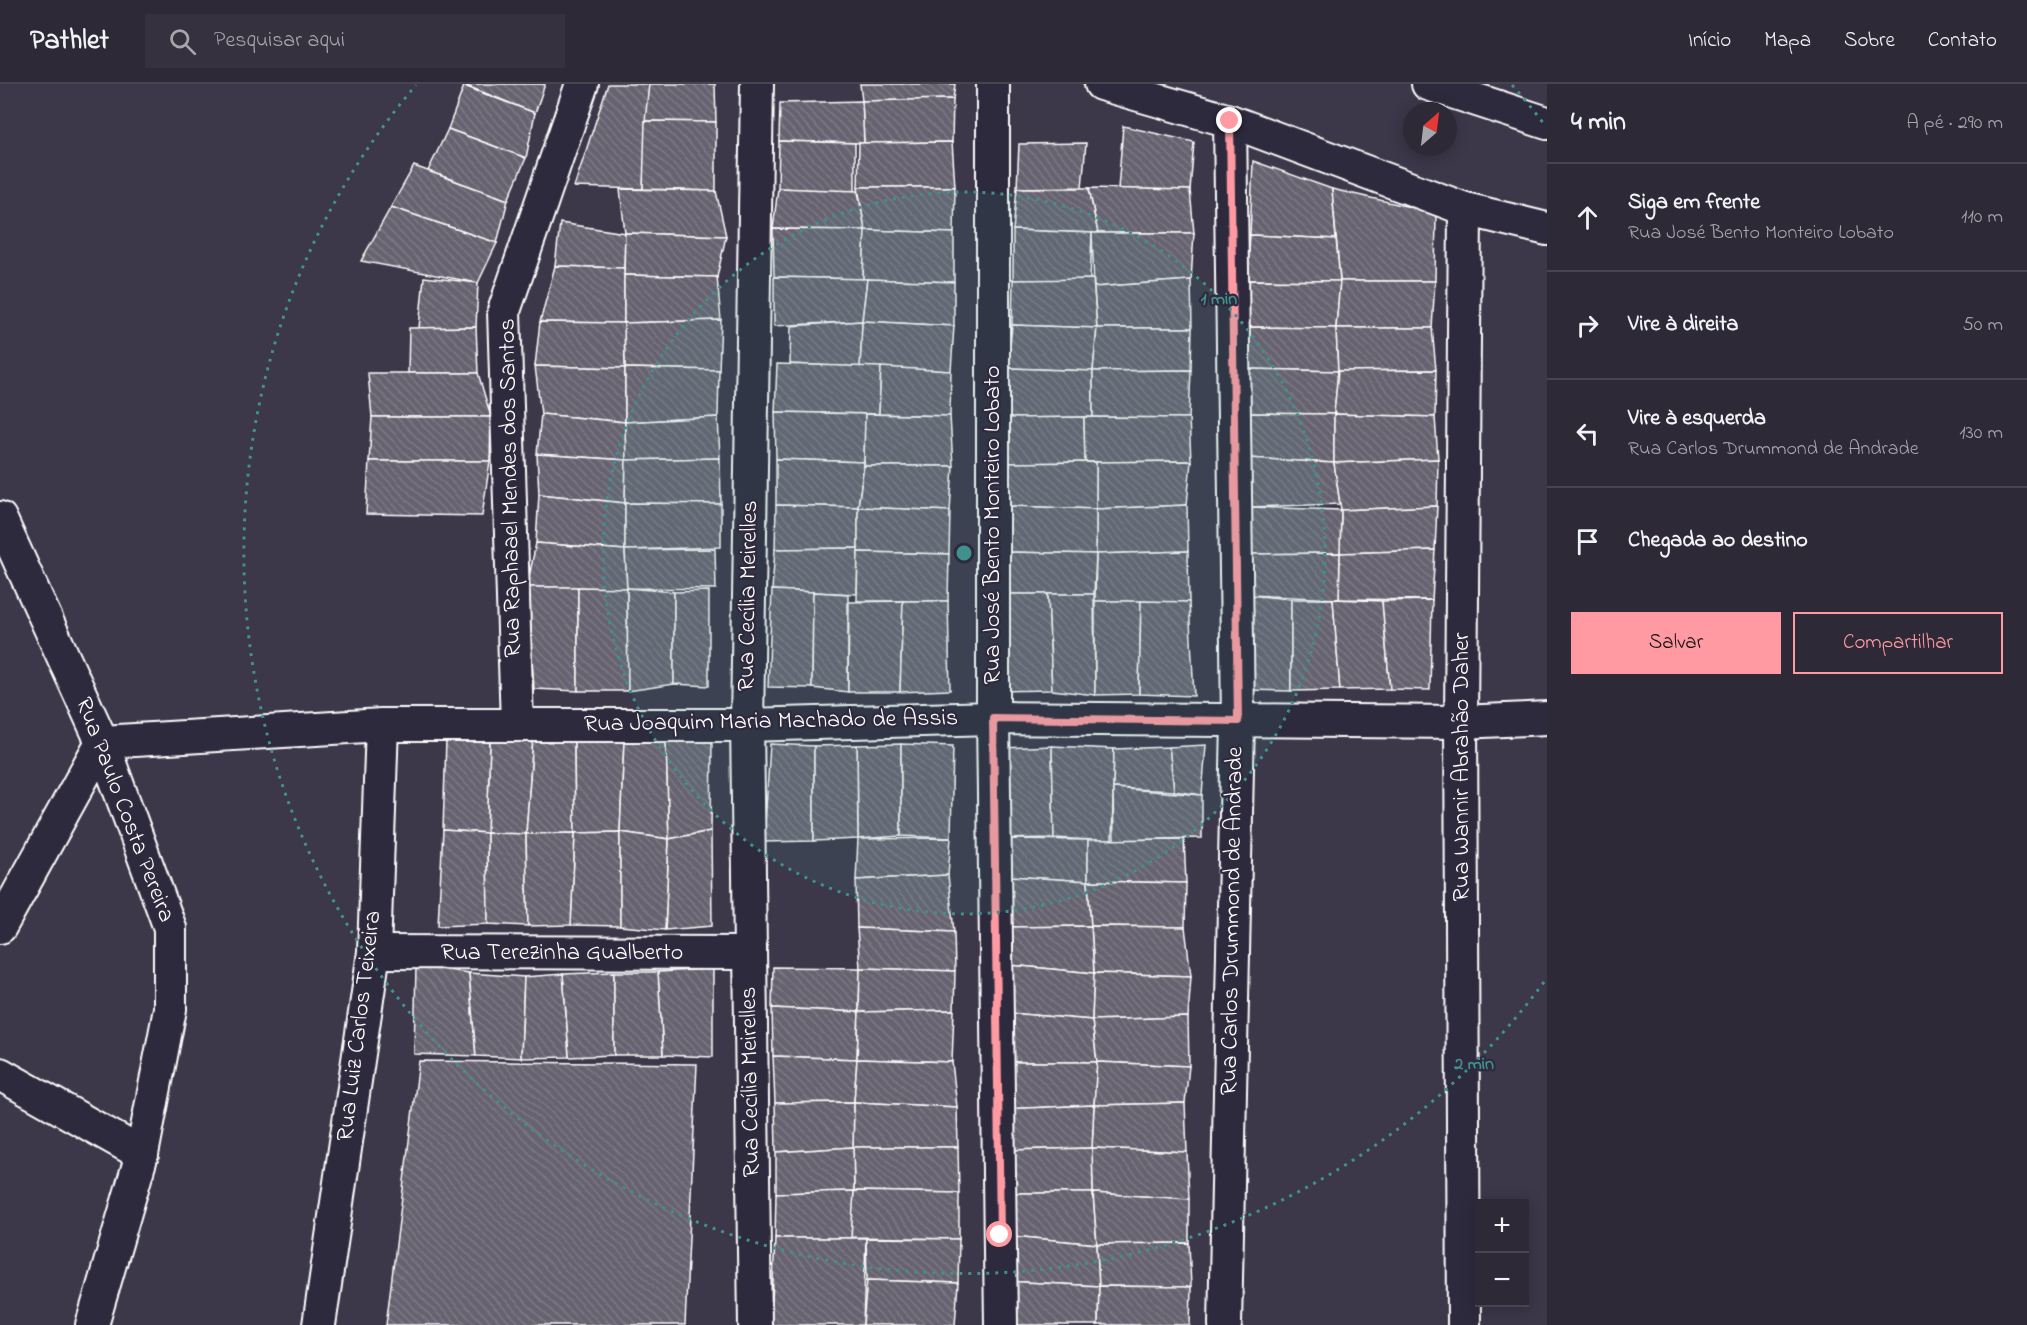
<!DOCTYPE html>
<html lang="pt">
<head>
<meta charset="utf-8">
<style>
	:root { --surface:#2d2937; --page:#35313f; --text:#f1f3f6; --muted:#a7a6ad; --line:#484552; --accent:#ff9aa2 }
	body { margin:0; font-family:"Indie Flower",sans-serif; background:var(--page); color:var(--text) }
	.controls { position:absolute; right:18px; bottom:18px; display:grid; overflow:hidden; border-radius:0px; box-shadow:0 3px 15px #0003 }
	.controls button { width:54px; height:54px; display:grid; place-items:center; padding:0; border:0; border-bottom:2px solid var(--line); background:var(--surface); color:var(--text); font:30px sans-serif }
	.compass { position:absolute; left:1403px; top:18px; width:54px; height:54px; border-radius:50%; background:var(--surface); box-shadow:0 3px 15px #0003; rotate:28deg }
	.stop { position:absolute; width:18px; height:18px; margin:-14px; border:4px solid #ff9aa2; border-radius:50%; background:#fff }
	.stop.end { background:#ff9aa2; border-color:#fff; box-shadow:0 2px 6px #0008 }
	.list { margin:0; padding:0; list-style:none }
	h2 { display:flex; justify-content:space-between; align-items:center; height:78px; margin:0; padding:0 24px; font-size:26px }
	h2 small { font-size:20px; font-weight:400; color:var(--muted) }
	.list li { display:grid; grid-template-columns:39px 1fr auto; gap:18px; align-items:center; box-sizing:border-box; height:108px; padding:0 24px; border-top:2px solid var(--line) }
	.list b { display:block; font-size:22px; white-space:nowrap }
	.list p { margin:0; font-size:20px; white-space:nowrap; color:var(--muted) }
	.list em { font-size:20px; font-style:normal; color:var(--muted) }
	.actions { display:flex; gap:12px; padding:18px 24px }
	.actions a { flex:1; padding:14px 0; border:2px solid var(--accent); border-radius:0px; text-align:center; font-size:21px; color:var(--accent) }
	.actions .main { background:var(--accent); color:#111 }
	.icon { flex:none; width:33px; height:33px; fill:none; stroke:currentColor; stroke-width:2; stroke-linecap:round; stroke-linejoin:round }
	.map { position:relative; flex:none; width:1547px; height:1241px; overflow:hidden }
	header { display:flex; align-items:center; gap:36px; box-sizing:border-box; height:84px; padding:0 30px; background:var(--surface); border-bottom:2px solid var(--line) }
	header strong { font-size:28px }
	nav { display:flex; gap:33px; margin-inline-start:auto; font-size:21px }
	.search { width:420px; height:54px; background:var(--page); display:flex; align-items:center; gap:15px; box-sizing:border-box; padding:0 21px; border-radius:0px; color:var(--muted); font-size:22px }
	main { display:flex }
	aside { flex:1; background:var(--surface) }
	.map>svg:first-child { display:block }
	.building { fill:url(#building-back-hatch); stroke:#fff; stroke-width:1.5 }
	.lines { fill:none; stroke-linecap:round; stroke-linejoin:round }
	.minor-casing { stroke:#fff; stroke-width:36 }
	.minor { stroke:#2f2a3d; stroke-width:32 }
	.route { stroke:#ff9aa2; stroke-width:8 }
	.ring { fill:none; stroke:#3f918b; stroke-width:3; stroke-dasharray:3 6 }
	.labels { text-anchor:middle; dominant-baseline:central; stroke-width:4.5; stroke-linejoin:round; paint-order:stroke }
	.street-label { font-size:24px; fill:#fff; stroke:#2f2a3d }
	.centre { fill:#3f918b; stroke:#2f2a3d; stroke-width:3 }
	.ring-label { font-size:18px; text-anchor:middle; font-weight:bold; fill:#3f918b; stroke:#2f2a3d; stroke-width:4.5; stroke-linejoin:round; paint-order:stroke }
</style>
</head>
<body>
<header>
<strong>Pathlet</strong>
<div class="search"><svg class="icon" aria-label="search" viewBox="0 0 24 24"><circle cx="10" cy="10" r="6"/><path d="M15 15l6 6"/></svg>Pesquisar aqui</div>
<nav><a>Início</a><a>Mapa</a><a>Sobre</a><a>Contato</a></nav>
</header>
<main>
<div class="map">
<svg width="1547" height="1241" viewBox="0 0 1547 1241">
	<defs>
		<pattern id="building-back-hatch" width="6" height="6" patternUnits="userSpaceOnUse" patternTransform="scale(1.5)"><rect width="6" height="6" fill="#666270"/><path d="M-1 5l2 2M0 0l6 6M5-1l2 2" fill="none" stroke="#7d7a85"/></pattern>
	</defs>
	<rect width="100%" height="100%" fill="#3c3749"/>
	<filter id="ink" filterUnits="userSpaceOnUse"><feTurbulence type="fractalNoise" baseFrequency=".0167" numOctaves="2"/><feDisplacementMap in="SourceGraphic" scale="12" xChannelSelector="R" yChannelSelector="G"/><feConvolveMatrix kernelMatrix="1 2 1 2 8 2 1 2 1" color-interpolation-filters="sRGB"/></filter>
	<g filter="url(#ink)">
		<g class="building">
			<polygon points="462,0 545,0 535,29"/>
			<polygon points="608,0 649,0 643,105 574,103"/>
			<polygon points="649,0 715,0 716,38 645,37"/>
			<polygon points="860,0 955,0 953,15 862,17"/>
			<polygon points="464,2 535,29 526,74 448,45"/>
			<polygon points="953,15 952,58 864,59 862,17"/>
			<polygon points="862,17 864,59 779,57 780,19"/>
			<polygon points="645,37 716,38 716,107 643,105"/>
			<polygon points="1123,42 1194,58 1190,106 1118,105"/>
			<polygon points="448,45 526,74 508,116 428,87"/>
			<polygon points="779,57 855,59 855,108 778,104"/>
			<polygon points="952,58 955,103 858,103 859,59"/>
			<polygon points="1086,59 1082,103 1017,104 1019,60"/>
			<polygon points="1253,77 1332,105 1336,155 1250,151"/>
			<polygon points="414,82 508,116 497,159 391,123"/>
			<polygon points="858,103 955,103 954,149 865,146"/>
			<polygon points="778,104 858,107 865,146 773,145"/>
			<polygon points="1017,104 1089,104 1098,149 1013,146"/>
			<polygon points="1089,104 1190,106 1194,149 1098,149"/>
			<polygon points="620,105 716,107 726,152 625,149"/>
			<polygon points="1332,105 1436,129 1435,197 1340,197"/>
			<polygon points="391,123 497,159 478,199 361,177"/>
			<polygon points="560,139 625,149 624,184 555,182"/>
			<polygon points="773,145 865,146 863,195 774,193"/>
			<polygon points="865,146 954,149 954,198 863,195"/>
			<polygon points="1013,146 1092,149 1090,196 1013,196"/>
			<polygon points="625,149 726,152 717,193 624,191"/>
			<polygon points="1092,149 1194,149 1191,196 1094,203"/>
			<polygon points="1250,151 1336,155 1340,197 1247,196"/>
			<polygon points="555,182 624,184 624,239 540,238"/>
			<polygon points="624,191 717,193 721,236 624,239"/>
			<polygon points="424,193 478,199 476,243 419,244"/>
			<polygon points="774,193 867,195 862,237 774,242"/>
			<polygon points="867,195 954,198 954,242 862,237"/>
			<polygon points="1093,195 1097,244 1012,241 1013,196"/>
			<polygon points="1191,196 1192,244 1097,244 1094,203"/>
			<polygon points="1247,196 1340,197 1336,244 1248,243"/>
			<polygon points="1340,197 1435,197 1432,244 1336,244"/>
			<polygon points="721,236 719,286 625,284 624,239"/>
			<polygon points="862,237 954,242 951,287 860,283"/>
			<polygon points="862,237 860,283 790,280 791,242"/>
			<polygon points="540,238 624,239 625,284 535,282"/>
			<polygon points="1012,241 1097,244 1093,287 1008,284"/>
			<polygon points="476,243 478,289 408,289 409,244"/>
			<polygon points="1248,243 1336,244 1338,287 1249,285"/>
			<polygon points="1097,244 1192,244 1191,286 1093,287"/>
			<polygon points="1336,244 1432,244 1436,286 1338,287"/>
			<polygon points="777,280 881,283 879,330 775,328"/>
			<polygon points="535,282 625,284 625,338 541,330"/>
			<polygon points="881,283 951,287 950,332 879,330"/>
			<polygon points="625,284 719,286 718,333 625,338"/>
			<polygon points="1008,284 1093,287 1093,333 1007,334"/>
			<polygon points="1249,285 1338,287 1334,330 1249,329"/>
			<polygon points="1191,286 1189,334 1093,333 1093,287"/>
			<polygon points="1436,286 1435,333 1334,330 1338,287"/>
			<polygon points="368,289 478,289 491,333 372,333"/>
			<polygon points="775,328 865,330 864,378 776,375"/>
			<polygon points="1249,329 1334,330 1334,379 1247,374"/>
			<polygon points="541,330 625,338 626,376 537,370"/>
			<polygon points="865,330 950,332 953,382 864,382"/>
			<polygon points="1334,330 1435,333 1438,375 1334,379"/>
			<polygon points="372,333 491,333 490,377 369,377"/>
			<polygon points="718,333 720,374 626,376 625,338"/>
			<polygon points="1084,333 1085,378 1009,379 1007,334"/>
			<polygon points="1084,333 1189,334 1191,377 1085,378"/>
			<polygon points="537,370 626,376 625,419 539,410"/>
			<polygon points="720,374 721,420 625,419 626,376"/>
			<polygon points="1247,374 1334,379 1340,420 1249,423"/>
			<polygon points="776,375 864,378 858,423 776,421"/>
			<polygon points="1438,375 1437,422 1341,426 1334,379"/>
			<polygon points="369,377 490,377 482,432 366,430"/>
			<polygon points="1191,377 1187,421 1096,425 1096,378"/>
			<polygon points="1096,378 1096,425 1008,422 1009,379"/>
			<polygon points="864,382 953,382 950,427 858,423"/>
			<polygon points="539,410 625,419 625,466 536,459"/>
			<polygon points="625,419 721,420 721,463 625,466"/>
			<polygon points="776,421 858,423 858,464 775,465"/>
			<polygon points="1187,421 1188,467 1096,470 1096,425"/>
			<polygon points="1008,422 1096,425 1096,470 1008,468"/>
			<polygon points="1437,422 1435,466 1340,469 1341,426"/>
			<polygon points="858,423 950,427 949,470 858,468"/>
			<polygon points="1249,423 1341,426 1340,469 1249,470"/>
			<polygon points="536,459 625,466 627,504 527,503"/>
			<polygon points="858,464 857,510 772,506 775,465"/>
			<polygon points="715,465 716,505 627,504 625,466"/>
			<polygon points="1435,466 1432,516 1339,515 1340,469"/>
			<polygon points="1188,467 1189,518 1095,517 1096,470"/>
			<polygon points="858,468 949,470 948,517 857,517"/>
			<polygon points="1008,468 1096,470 1094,510 1008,510"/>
			<polygon points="1340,469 1339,515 1248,511 1249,470"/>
			<polygon points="527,503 578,503 578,607 534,605"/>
			<polygon points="578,503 627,504 628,607 578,607"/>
			<polygon points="627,504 674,508 674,600 628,607"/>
			<polygon points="772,506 813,508 812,604 768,603"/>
			<polygon points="709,507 709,602 674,600 674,508"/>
			<polygon points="813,508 848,510 848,608 812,604"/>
			<polygon points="1008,510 1048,510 1052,606 1000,607"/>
			<polygon points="1048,510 1094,510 1095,611 1052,606"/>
			<polygon points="1248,511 1291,515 1291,607 1246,606"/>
			<polygon points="1291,515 1333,515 1340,606 1291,607"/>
			<polygon points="1333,515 1382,517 1390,605 1340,606"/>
			<polygon points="1432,516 1430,606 1390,605 1382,517"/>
			<polygon points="903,517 900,608 848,608 849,518"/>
			<polygon points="903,517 948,517 950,606 900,608"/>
			<polygon points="1095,517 1141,517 1139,610 1095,611"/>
			<polygon points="1141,517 1189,518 1194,612 1139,610"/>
			<polygon points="533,655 526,750 487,749 490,657"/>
			<polygon points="533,655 574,656 575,749 526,750"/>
			<polygon points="446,656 490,657 487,749 443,746"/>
			<polygon points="574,656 624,657 620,748 575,749"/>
			<polygon points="624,657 666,657 669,755 620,748"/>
			<polygon points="666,657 712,657 711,747 669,755"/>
			<polygon points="770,660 814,662 814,757 764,758"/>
			<polygon points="901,660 901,752 858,755 857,661"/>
			<polygon points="901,660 953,662 951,754 901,752"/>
			<polygon points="857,661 858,755 814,757 814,662"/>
			<polygon points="1206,661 1202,711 1174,707 1169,663"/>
			<polygon points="1052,662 1054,754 1001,755 1002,664"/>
			<polygon points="1052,662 1114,665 1112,757 1054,754"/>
			<polygon points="1169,663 1174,707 1113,704 1114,665"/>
			<polygon points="1113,704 1202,711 1202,754 1114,756"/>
			<polygon points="443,746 487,749 488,840 438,842"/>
			<polygon points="711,747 712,842 665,846 669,755"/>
			<polygon points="620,748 620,842 571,841 575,749"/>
			<polygon points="620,748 669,755 665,846 620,842"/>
			<polygon points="487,749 526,750 528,842 488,840"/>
			<polygon points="575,749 571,841 528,842 526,750"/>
			<polygon points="951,754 948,791 856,796 858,755"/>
			<polygon points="1001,755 1088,756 1088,797 1007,792"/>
			<polygon points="1184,755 1186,799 1088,797 1088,756"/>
			<polygon points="948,791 954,848 857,844 856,796"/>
			<polygon points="1007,792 1088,797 1091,842 1009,843"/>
			<polygon points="1088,797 1186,799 1185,843 1091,842"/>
			<polygon points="1091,842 1185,843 1191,892 1094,889"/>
			<polygon points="1091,842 1094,889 1009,881 1009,843"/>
			<polygon points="857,844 954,848 955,887 860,884"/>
			<polygon points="1009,881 1094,889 1092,936 1009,929"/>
			<polygon points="416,882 469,889 476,972 414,970"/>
			<polygon points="773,883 860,884 859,928 772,924"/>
			<polygon points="860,884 955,887 954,926 859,928"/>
			<polygon points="713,885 713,973 663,971 658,888"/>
			<polygon points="614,888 614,971 569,973 563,890"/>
			<polygon points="614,888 658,888 663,971 614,971"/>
			<polygon points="469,889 524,893 521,974 476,972"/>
			<polygon points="1094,889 1191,892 1188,933 1092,936"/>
			<polygon points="563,890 569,973 521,974 524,893"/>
			<polygon points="772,924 859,928 857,975 773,972"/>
			<polygon points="954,926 952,978 857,975 859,928"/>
			<polygon points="1009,929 1092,936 1097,978 1006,978"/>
			<polygon points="1188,933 1189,982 1097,978 1092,936"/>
			<polygon points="773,972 857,975 854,1018 775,1019"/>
			<polygon points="857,975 952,978 957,1023 854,1018"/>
			<polygon points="419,977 697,980 685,1241 386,1241"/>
			<polygon points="1006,978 1097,978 1094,1021 1005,1025"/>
			<polygon points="1097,978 1189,982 1185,1019 1094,1021"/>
			<polygon points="854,1018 957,1023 958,1063 853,1063"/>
			<polygon points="854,1018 853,1063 776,1068 775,1019"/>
			<polygon points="1185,1019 1187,1068 1092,1064 1094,1021"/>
			<polygon points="1094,1021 1092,1064 1007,1066 1005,1025"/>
			<polygon points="853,1063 958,1063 959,1109 854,1107"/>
			<polygon points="853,1063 854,1107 776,1109 776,1068"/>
			<polygon points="1092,1064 1187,1068 1189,1115 1093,1109"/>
			<polygon points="1092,1064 1093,1109 1004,1109 1007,1066"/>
			<polygon points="854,1107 959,1109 959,1155 849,1153"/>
			<polygon points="854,1107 851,1154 775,1154 776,1109"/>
			<polygon points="1004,1109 1093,1109 1097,1160 1000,1151"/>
			<polygon points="1093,1109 1189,1115 1189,1159 1097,1160"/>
			<polygon points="1000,1151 1097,1160 1099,1202 1006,1197"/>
			<polygon points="775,1154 866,1154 863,1241 771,1241"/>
			<polygon points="866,1154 959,1155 958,1199 867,1196"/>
			<polygon points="1189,1159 1191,1203 1099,1202 1097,1160"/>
			<polygon points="867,1196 958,1199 955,1241 863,1241"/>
			<polygon points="1006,1197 1099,1202 1098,1241 1006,1241"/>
			<polygon points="1099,1202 1191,1203 1190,1241 1098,1241"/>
		</g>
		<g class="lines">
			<g class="minor-casing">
				<g id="minor">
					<polyline points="993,0 993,634 1001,1241"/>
					<polyline points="1101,0 1230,37 1465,125 1547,145"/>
					<polyline points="1428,0 1547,39"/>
					<polyline points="0,434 102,658 170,844 170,925 142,1070 92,1241"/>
					<polyline points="517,641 504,227 582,0"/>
					<polyline points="0,843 102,658 382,641 747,641 993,634 1461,638 1547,634"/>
					<polyline points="374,868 750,869"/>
					<polyline points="0,990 142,1070"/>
					<polyline points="319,1241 374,868 382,641"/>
					<polyline points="755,1241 747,641 757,0"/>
					<polyline points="1225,1241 1238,637 1230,37"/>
					<polyline points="1464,1241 1461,638 1465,125"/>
				</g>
			</g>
			<use href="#minor" class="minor"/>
		</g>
	</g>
	<g class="lines" filter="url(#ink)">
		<polyline class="route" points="1000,1151 993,634 1238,637 1230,37"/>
	</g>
	<circle cx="964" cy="469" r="361" fill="#3f918b" fill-opacity=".12"/>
	<g class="ring">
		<circle cx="964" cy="469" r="361"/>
		<path d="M1544 898A721 721 0 1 1 416 1M1512 1A721 721 0 0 1 1544 40"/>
	</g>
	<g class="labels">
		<g class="street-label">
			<text transform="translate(511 404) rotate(-91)">Rua Raphaael Mendes dos Santos</text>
			<text transform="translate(993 441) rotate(-90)">Rua José Bento Monteiro Lobato</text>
			<text transform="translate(749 512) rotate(-89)">Rua Cecília Meirelles</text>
			<text transform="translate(771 638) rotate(-1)">Rua Joaquim Maria Machado de Assis</text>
			<text transform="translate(1462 683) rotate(-90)">Rua Wannir Abrahão Daher</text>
			<text transform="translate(124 726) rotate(69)">Rua Paulo Costa Pereira</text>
			<text transform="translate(1233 837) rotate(-89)">Rua Carlos Drummond de Andrade</text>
			<text x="562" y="869">Rua Terezinha Gualberto</text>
			<text transform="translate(360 942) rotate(-83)">Rua Luiz Carlos Teixeira</text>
			<text transform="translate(751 998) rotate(-91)">Rua Cecília Meirelles</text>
		</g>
	</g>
	<circle cx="964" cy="469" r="9" class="centre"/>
	<g class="ring-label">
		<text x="1219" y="220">1 min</text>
		<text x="1474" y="985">2 min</text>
	</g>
</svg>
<div class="controls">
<button>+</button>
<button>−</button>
</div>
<svg class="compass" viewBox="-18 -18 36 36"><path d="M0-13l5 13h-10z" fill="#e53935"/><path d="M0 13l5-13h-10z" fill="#a7a6ad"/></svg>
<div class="stop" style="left:1000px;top:1151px"></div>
<div class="stop end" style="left:1230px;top:37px"></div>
</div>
<aside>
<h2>4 min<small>A pé · 290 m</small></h2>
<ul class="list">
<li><svg class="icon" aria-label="ahead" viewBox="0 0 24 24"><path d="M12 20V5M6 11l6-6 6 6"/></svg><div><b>Siga em frente</b><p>Rua José Bento Monteiro Lobato</p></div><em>110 m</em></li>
<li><svg class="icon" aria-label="right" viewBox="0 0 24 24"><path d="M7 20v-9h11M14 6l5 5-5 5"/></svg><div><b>Vire à direita</b></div><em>50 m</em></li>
<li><svg class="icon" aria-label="left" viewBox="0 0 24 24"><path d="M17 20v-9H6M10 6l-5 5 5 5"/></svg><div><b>Vire à esquerda</b><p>Rua Carlos Drummond de Andrade</p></div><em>130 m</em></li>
<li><svg class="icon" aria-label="arrive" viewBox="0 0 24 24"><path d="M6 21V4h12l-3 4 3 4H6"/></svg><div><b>Chegada ao destino</b></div></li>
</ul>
<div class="actions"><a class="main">Salvar</a><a>Compartilhar</a></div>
</aside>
</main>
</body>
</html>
